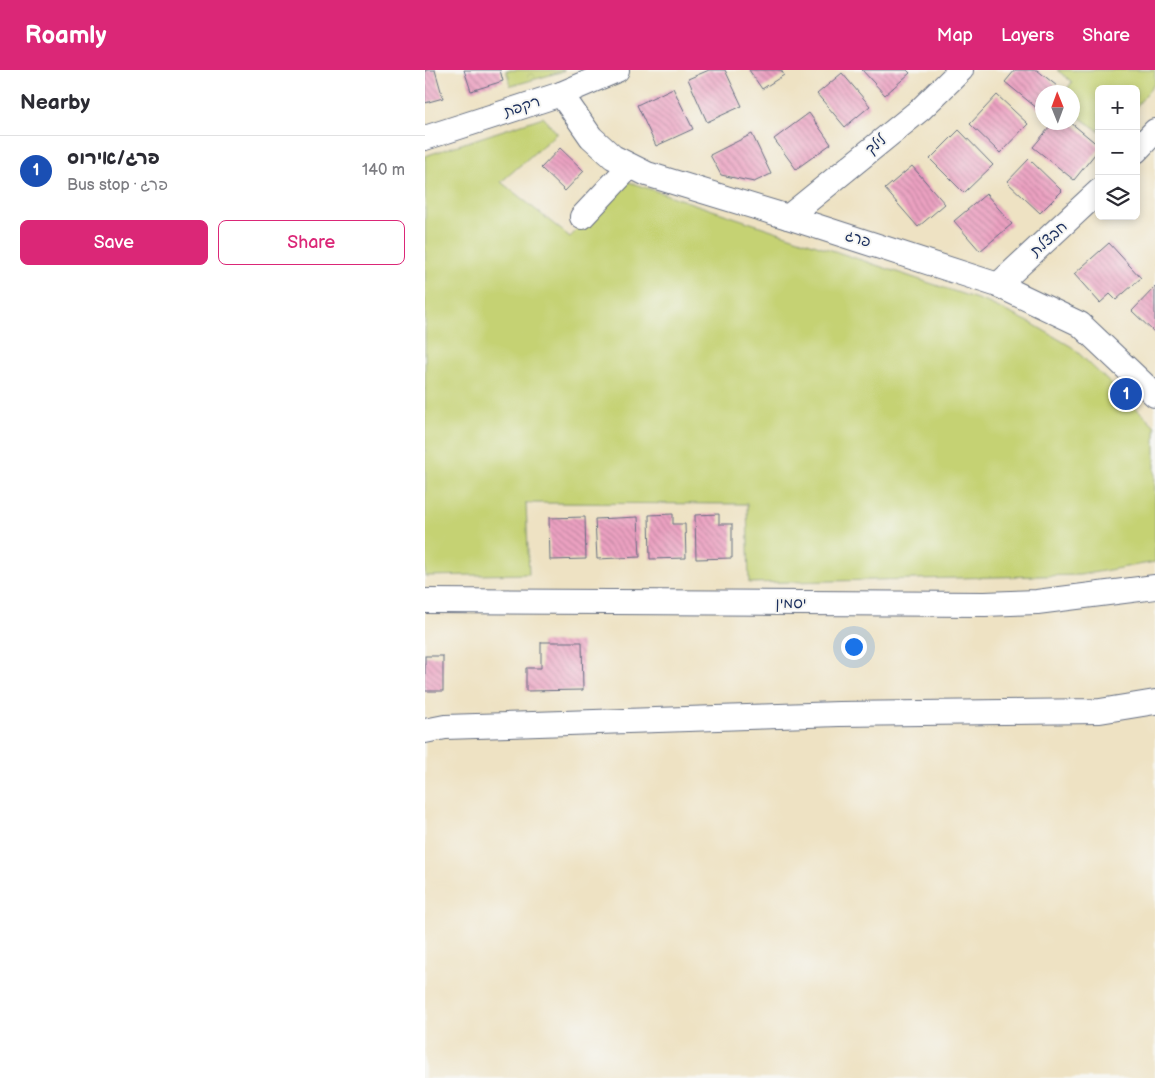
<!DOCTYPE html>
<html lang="en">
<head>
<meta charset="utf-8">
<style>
	:root { --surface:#fff; --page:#f7f7f7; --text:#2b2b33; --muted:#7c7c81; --line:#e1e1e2; --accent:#db2777 }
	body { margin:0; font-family:"Balsamiq Sans","Playpen Sans Hebrew",sans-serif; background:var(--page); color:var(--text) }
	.controls { position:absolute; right:15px; top:15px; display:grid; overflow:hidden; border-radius:8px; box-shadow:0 2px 8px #0003 }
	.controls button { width:45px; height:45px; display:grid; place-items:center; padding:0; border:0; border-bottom:1px solid var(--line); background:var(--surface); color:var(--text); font:25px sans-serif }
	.compass { position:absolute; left:610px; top:15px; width:45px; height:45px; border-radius:50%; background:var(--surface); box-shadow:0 2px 8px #0003; rotate:359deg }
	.you { position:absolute; left:428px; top:576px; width:18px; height:18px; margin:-12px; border:4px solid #fff; border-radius:50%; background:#1a73e8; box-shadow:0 0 0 8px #1a73e833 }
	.badge { display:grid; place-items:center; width:32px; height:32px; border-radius:50%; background:var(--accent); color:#fff; font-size:16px; font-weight:700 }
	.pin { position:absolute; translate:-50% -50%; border:2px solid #fff; box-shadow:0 1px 5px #0006 }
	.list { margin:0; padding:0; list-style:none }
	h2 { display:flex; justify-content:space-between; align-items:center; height:65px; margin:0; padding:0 20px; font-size:21px }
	h2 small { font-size:16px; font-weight:400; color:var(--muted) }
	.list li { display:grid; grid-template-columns:32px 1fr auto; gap:15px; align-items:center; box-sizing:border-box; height:70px; padding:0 20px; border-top:1px solid var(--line) }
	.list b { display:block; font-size:19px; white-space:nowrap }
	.list p { margin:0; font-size:16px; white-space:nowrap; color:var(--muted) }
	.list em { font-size:16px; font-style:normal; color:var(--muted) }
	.actions { display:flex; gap:10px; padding:15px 20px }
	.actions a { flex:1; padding:11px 0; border:1px solid var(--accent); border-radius:8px; text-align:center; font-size:18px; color:var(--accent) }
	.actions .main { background:var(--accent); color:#fff }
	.icon { flex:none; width:28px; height:28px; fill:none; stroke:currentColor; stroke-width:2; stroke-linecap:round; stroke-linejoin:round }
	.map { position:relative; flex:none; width:730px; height:1008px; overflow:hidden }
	header { display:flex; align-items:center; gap:30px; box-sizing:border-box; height:70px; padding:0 25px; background:var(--accent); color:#fff }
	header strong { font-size:24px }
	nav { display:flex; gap:28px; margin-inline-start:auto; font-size:18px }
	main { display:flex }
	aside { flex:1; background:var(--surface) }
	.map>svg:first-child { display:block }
	.grass { fill:#c5d273; stroke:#708068 }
	.park { fill:url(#park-crowns); stroke:#708068 }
	.building { fill:url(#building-back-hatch) }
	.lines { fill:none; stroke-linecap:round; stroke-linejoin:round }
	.minor-casing { stroke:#656e81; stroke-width:26 }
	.minor { stroke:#fff; stroke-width:24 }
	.labels { text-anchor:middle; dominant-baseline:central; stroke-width:4; stroke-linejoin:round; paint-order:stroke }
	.street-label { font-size:15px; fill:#1b2f5e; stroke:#f6f6f2 }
</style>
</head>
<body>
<header>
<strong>Roamly</strong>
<nav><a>Map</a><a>Layers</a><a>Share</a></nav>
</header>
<main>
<aside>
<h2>Nearby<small></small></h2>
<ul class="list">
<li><span class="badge" style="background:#1a4fb4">1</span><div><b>פרג/אירוס</b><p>Bus stop · פרג</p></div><em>140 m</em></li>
</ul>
<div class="actions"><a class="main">Save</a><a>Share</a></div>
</aside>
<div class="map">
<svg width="730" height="1008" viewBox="0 0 730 1008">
	<defs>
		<pattern id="park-crowns" width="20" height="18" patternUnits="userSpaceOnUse" patternTransform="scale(1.25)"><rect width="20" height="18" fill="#c5d273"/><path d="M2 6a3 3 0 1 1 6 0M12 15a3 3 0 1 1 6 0" fill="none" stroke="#a9b566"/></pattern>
		<pattern id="building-back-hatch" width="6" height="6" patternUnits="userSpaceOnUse" patternTransform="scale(1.25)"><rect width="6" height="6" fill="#eca1c1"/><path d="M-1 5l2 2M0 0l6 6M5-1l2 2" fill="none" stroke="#be84a0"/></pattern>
	</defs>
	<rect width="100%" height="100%" fill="#f6f6f2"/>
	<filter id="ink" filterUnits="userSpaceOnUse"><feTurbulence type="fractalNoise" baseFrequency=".02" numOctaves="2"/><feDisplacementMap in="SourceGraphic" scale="10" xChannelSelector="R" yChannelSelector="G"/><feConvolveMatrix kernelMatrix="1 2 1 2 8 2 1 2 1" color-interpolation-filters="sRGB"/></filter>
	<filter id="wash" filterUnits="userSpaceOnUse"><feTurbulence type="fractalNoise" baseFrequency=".0096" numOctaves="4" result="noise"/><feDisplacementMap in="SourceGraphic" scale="20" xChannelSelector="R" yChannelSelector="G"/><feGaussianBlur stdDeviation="1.12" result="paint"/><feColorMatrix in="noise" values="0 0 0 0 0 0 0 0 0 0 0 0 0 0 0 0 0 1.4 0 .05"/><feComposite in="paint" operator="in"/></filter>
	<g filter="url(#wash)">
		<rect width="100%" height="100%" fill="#eee2c3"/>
		<g class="grass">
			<polygon points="632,0 730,0 730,13 711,37 711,19 674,19 674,61 648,43 648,22 640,22 647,12"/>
			<polygon points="118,47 132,63 76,112 145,167 201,111 561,232 606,253 647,277 730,356 730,492 655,505 324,513 322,434 101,433 104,504 0,506 0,86"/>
		</g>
		<polygon class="park" points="81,0 139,0 139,1 86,16"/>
		<g id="blocks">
			<g class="building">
				<polygon points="0,0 10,0 18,28 0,33"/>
				<polygon points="39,0 75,0 78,11 46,21"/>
				<polygon points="284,0 300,0 317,36 282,52 263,9"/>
				<polygon points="324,0 356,0 359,5 337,19"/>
				<polygon points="437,0 482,0 485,3 460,25"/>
				<polygon points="590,0 612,0 632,16 627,22 618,22 618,34 613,39 580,12"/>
				<polygon points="417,3 445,36 420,57 392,24"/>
				<polygon points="248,18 268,59 231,76 212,35"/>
				<polygon points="572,25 603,54 575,83 545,54"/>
				<polygon points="384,43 406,74 371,99 349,69"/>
				<polygon points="629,52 645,52 674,76 674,79 649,110 608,77"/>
				<polygon points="534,60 568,95 539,123 505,89"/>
				<polygon points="327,64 346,104 329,112 296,105 285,85"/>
				<polygon points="135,78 159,101 140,121 116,98"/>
				<polygon points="604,89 637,121 615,143 582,112"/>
				<polygon points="487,96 520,134 493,157 460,119"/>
				<polygon points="561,124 587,154 555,181 529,151"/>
				<polygon points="684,173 716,208 691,230 685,224 675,233 649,204"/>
				<polygon points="730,217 730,263 707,241"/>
				<polygon points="248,444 248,454 260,454 261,488 225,489 224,445"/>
				<polygon points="294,444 294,454 307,454 307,488 271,489 270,445"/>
				<polygon points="160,447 161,489 125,490 124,448"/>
				<polygon points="213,447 215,487 172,489 170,449"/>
				<polygon points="116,572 157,572 158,620 101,621 101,598 116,598"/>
				<rect x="0" y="586" width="18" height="35"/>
			</g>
		</g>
	</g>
	<g filter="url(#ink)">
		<use href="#blocks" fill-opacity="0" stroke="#656e81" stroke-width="1"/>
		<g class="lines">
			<g class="minor-casing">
				<g id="minor">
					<polyline points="136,24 166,67 188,87 222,104 363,147 573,215 655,254 730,325"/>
					<polyline points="0,68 136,24 192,0"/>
					<polyline points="711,81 730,61"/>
					<polyline points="157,147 205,96"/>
					<polyline points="363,147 496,39 536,0"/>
					<polyline points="573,215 674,121"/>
					<polyline points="0,531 560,534 612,532 730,517"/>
					<polyline points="0,661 20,657 414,644 675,641 730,632"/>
				</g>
			</g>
			<use href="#minor" class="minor"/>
		</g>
	</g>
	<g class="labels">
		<g class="street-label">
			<text transform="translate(97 37) rotate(-18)">רקפת</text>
			<text transform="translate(451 75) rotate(-39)">לילך</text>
			<text transform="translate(433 169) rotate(18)">פרג</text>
			<text transform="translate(624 169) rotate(-42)">חבצלת</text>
			<text x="366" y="533">יסמין</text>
		</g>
	</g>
</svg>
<div class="controls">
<button>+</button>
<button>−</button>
<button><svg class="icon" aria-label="layers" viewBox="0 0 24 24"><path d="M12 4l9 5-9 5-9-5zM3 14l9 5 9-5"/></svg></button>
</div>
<svg class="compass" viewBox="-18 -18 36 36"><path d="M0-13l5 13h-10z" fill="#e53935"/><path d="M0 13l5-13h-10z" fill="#7c7c81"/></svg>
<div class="you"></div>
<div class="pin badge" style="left:701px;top:324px;background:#1a4fb4">1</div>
</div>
</main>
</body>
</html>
